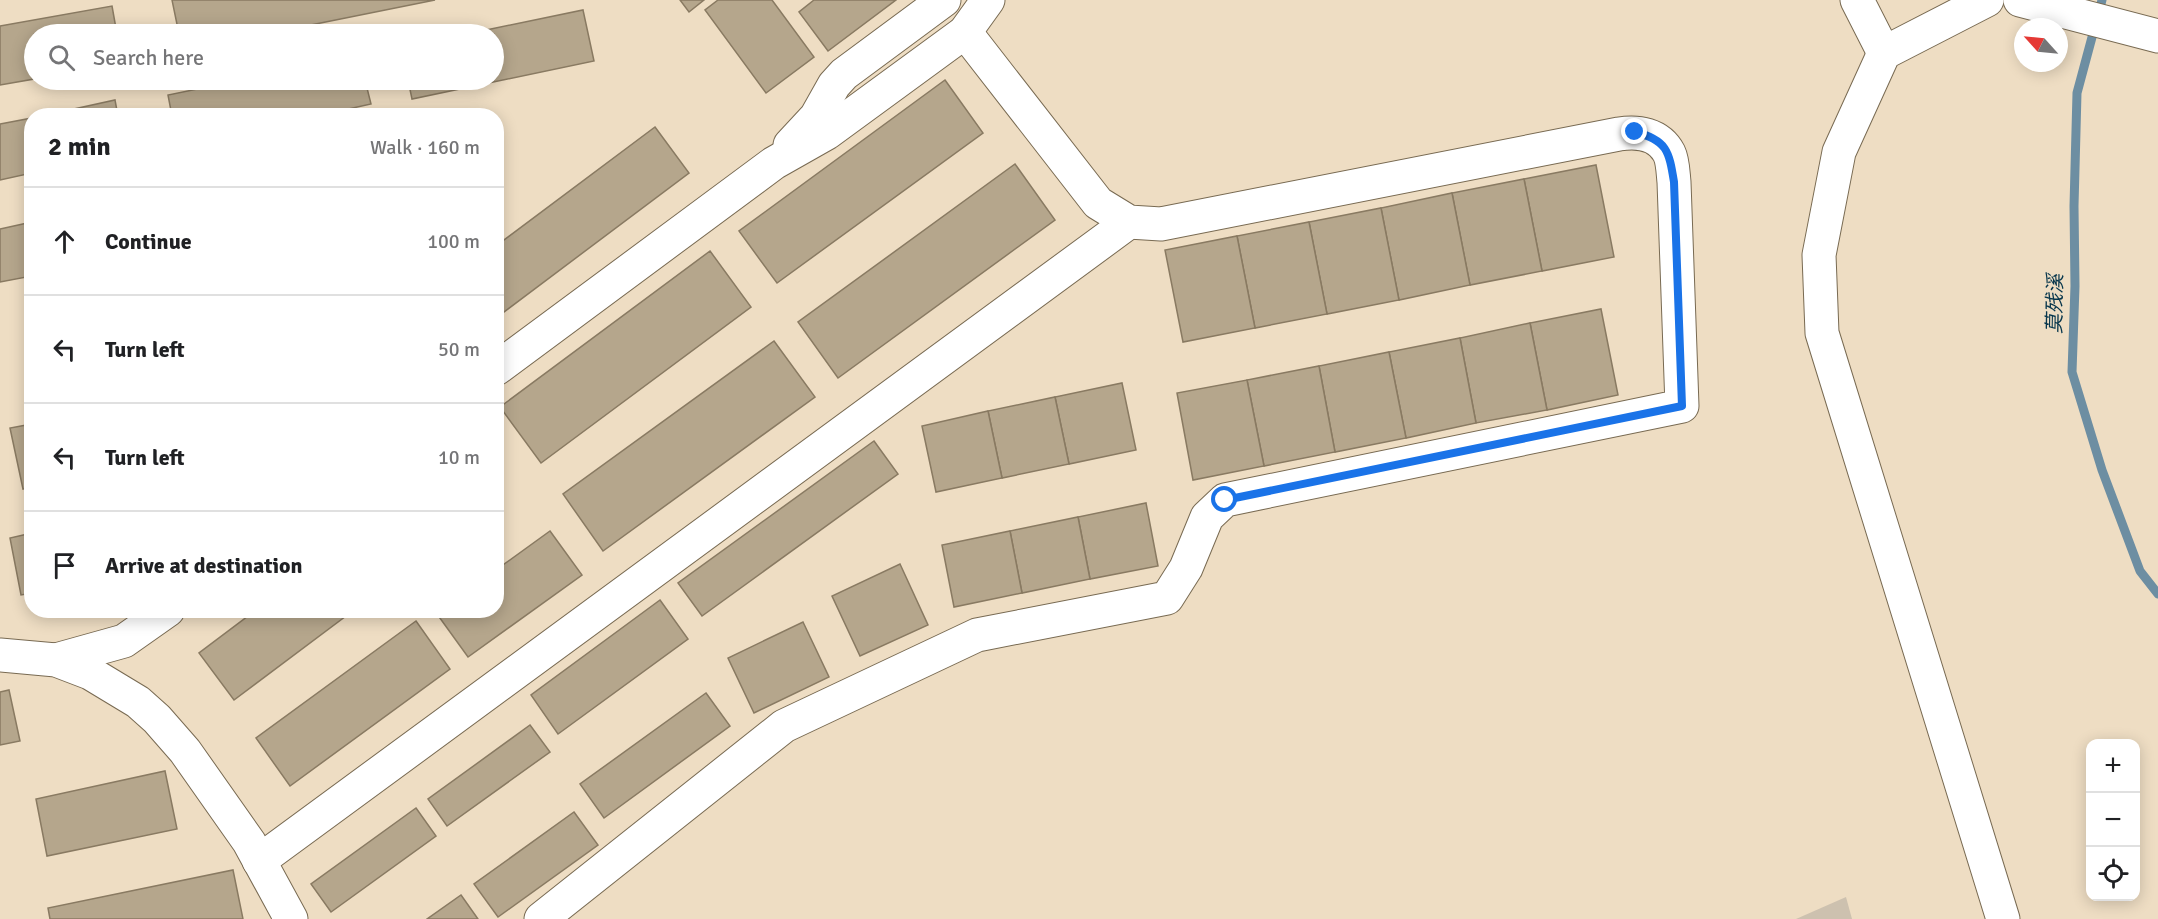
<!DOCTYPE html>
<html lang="en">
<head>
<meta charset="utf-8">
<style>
	:root { --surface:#fff; --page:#f2f2f2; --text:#202124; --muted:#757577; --line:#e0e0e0 }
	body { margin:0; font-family:Signika,"Noto Sans SC",sans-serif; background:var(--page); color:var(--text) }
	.controls { position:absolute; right:18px; bottom:18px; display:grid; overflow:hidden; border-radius:12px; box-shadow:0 3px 15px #0003 }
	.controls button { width:54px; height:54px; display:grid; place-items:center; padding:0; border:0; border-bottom:2px solid var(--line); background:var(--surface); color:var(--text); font:30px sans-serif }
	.compass { position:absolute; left:2014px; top:18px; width:54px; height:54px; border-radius:50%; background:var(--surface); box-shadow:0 3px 15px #0003; rotate:297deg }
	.stop { position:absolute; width:18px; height:18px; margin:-14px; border:4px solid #1a73e8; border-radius:50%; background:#fff }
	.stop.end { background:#1a73e8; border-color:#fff; box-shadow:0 2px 6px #0008 }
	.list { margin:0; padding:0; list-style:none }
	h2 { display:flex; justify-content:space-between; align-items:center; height:78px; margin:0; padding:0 24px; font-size:26px }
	h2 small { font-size:20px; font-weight:400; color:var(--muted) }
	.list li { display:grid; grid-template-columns:39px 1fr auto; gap:18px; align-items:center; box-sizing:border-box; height:108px; padding:0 24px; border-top:2px solid var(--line) }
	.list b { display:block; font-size:22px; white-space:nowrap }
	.list em { font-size:20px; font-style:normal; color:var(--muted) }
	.icon { flex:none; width:33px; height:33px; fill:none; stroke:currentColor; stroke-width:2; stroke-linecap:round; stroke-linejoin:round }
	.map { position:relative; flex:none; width:2158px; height:919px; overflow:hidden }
	.search { position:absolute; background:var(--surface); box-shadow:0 3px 15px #0003; left:24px; top:24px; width:480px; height:66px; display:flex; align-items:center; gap:15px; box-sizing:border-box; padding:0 21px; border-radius:33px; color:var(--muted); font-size:22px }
	.panel { position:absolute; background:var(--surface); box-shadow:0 3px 15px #0003; left:24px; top:108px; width:480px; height:510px; border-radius:24px }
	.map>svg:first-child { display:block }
	.grass { fill:#cdc1af }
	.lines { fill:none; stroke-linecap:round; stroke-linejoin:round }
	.stream { stroke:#6d8ea2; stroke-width:9 }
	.building { fill:#b5a68c; stroke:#897a62; stroke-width:1.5 }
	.minor-casing { stroke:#786a52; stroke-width:35 }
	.minor { stroke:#fff; stroke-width:33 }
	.route { stroke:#1a73e8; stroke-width:8 }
	.labels { text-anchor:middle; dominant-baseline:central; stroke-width:4.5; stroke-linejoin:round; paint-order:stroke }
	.water-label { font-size:20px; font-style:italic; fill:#07364c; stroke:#eeddc3 }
</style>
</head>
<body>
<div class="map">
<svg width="2158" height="919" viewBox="0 0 2158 919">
	<rect width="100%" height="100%" fill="#eeddc3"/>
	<polygon class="grass" points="1846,897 1852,919 1796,919"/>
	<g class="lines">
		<polyline class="stream" points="2102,0 2077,93 2074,206 2075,286 2072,372 2102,470 2140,571 2158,594"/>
	</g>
	<g class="building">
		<polygon points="172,0 435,0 266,34 179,34"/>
		<polygon points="680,0 704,0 689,12"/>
		<polygon points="718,0 772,0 814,57 766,93 705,10"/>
		<polygon points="814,0 896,0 828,51 799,12"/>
		<polygon points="112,6 117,34 34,34 34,79 0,85 0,26"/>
		<polygon points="583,10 594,61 412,99 408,80 494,80 494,34 467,34"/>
		<polygon points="241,80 365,80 371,104 317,116 172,116 168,95"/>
		<polygon points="945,80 983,133 777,283 739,231"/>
		<polygon points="115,100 118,116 42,116"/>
		<polygon points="32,118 32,173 0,180 0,124"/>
		<polygon points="655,127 689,173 496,318 496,246"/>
		<polygon points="1015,164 1055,220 838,378 798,322"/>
		<polygon points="1596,165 1614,257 1542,271 1524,179"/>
		<polygon points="1524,179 1542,271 1470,285 1452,193"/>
		<polygon points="1452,193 1470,285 1399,300 1381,208"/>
		<polygon points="1381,208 1399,300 1327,314 1309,222"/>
		<polygon points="32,222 32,276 0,282 0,229"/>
		<polygon points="1309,222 1327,314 1255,328 1237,236"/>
		<polygon points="1237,236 1255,328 1183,342 1165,250"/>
		<polygon points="710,251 751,307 541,463 500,407"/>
		<polygon points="1601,309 1618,395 1547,410 1530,323"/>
		<polygon points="1530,323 1547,410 1476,423 1460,338"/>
		<polygon points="1460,338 1476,423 1406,438 1389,352"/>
		<polygon points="774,341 815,397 603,551 563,494"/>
		<polygon points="1389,352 1406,438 1335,452 1319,366"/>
		<polygon points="1319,366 1335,452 1264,466 1247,380"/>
		<polygon points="1247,380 1264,466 1193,480 1177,393"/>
		<polygon points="1122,383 1136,450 1069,464 1055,397"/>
		<polygon points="1055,397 1069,464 1002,478 988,411"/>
		<polygon points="988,411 1002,478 936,492 922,426"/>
		<polygon points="32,424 32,487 23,489 10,428"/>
		<polygon points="874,441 898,474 702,616 678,583"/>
		<polygon points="1146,503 1158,566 1090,579 1078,517"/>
		<polygon points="1078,517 1090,579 1022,593 1010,531"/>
		<polygon points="550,531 582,575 468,657 437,614 441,610 496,610 496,570"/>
		<polygon points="1010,531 1022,593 954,607 942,545"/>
		<polygon points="32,533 32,593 21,595 10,538"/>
		<polygon points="900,564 928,625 860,656 832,596"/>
		<polygon points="660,600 688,639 558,734 531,695"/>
		<polygon points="256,610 354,610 234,700 199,653"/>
		<polygon points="416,621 450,669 290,786 256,738"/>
		<polygon points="803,622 829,677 754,713 728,658"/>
		<polygon points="9,690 20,741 0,745 0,692"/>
		<polygon points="706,693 730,726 604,818 580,784"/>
		<polygon points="530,725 550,752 447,826 428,799"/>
		<polygon points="165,771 177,829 47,856 36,799"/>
		<polygon points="416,808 436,836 331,912 311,884"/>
		<polygon points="574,812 598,845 498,917 474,884"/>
		<polygon points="233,870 243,919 50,919 48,908"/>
		<polygon points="461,895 478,919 427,919"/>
	</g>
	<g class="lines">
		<g class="minor-casing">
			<g id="minor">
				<polyline points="1857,0 1884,53"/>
				<polyline points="1987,0 1884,53 1839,152 1819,255 1822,333 2003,919"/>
				<polyline points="2020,0 2158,36"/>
				<polyline points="790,145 816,117 834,85 844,74 944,0"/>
				<polyline points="496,369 774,163 827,133 965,32 988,0"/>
				<polyline points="0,655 56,660 90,673 138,702 157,719 185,751 249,842 291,919"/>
				<polyline points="56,660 124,641 168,610"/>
				<polyline points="259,861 1129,222"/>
				<path d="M 541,919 L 784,726 L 977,635 L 1167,598 L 1186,568 L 1207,517 L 1225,500 L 1682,406 L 1674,182 C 1673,173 1673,161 1669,153 C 1659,134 1638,131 1619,134 L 1161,224 L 1129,222 L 1098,203 L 965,32"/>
			</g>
		</g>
		<use href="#minor" class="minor"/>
	</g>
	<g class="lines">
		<path class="route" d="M 1225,500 L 1682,406 L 1674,182 C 1669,151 1667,140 1635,132"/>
	</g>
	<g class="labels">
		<g class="water-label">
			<text transform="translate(2055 304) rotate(-89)">莫残溪</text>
		</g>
	</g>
</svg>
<div class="controls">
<button>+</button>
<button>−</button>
<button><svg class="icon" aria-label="locate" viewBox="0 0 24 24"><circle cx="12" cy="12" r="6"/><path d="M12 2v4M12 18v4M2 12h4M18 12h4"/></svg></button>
</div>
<svg class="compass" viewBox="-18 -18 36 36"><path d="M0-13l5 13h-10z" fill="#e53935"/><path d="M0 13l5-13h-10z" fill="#757577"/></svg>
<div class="stop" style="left:1225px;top:500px"></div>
<div class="stop end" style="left:1635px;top:132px"></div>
<div class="search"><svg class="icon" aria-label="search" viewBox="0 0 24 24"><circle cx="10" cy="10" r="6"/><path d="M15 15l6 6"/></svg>Search here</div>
<section class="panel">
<h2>2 min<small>Walk · 160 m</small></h2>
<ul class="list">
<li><svg class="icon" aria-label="ahead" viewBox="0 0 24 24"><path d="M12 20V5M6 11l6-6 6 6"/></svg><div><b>Continue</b></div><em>100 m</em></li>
<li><svg class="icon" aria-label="left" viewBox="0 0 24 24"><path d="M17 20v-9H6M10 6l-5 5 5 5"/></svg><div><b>Turn left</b></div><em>50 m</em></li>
<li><svg class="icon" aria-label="left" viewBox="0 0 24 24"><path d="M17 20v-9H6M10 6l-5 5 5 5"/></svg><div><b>Turn left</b></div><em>10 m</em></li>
<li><svg class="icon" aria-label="arrive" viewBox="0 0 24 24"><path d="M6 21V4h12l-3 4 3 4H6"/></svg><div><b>Arrive at destination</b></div></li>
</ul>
</section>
</div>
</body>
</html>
